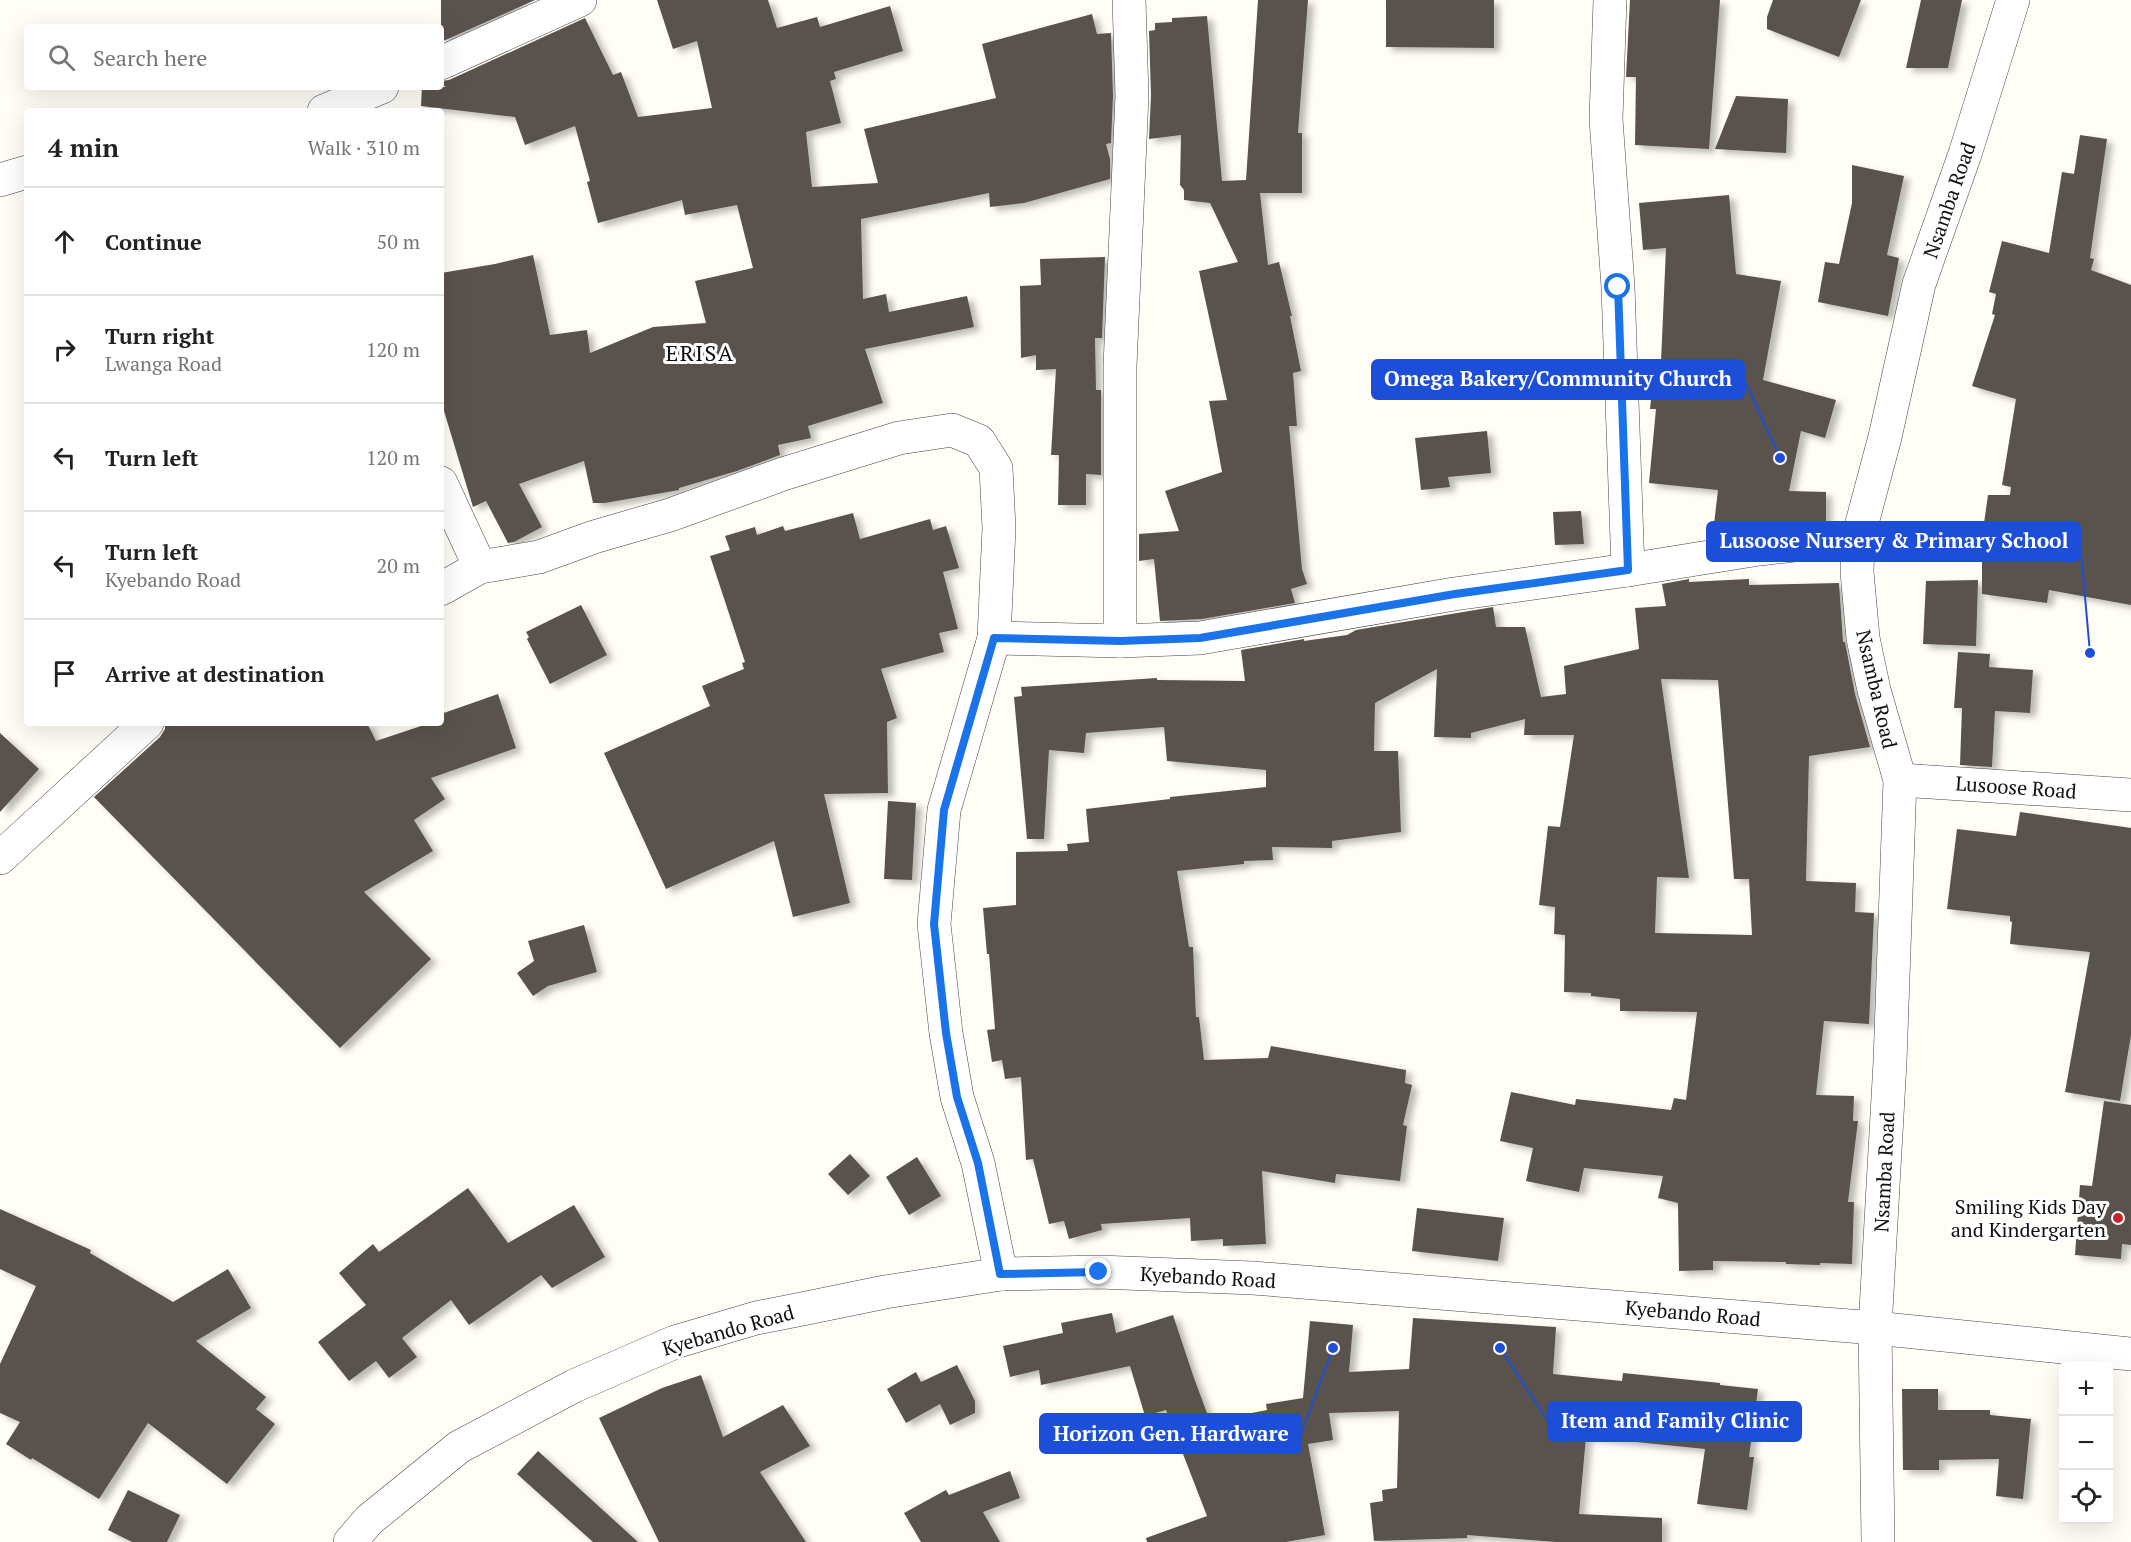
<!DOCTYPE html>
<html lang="en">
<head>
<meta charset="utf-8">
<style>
	:root { --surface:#fff; --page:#f2f2f2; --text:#222; --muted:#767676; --line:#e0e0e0 }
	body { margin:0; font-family:"PT Serif",serif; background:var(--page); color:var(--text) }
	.controls { position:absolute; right:18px; bottom:18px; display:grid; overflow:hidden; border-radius:6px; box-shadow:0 6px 24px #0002 }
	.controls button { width:54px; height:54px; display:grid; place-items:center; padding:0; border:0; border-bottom:2px solid var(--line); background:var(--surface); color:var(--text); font:30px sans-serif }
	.stop { position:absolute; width:18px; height:18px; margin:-14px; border:4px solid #1a73e8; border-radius:50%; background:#fff }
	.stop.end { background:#1a73e8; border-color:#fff; box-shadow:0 2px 6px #0008 }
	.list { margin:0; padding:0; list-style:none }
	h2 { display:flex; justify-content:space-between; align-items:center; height:78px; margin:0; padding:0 24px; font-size:26px }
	h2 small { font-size:20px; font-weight:400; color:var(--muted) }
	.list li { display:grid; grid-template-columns:39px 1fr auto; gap:18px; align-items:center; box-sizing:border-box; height:108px; padding:0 24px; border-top:2px solid var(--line) }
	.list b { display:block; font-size:22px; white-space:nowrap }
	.list p { margin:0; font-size:20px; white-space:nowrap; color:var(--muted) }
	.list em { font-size:20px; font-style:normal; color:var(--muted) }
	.icon { flex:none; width:33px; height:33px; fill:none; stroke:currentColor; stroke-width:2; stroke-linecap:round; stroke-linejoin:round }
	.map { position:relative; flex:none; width:2131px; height:1542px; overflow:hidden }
	.search { position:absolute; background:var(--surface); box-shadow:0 6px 24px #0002; left:24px; top:24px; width:420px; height:66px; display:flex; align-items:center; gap:15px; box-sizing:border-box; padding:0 21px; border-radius:6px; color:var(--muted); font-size:22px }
	.panel { position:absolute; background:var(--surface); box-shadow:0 6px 24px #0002; left:24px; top:108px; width:420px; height:618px; border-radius:6px }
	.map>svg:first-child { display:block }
	.building { fill:#5a524d; fill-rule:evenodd; filter:url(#shadow) }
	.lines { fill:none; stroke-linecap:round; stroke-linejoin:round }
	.minor-casing { stroke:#444; stroke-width:34 }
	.tertiary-casing { stroke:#444; stroke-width:34 }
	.minor { stroke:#fff; stroke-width:33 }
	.tertiary { stroke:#fff; stroke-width:33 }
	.route { stroke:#1a73e8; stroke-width:8 }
	.poi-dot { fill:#c4262e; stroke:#fff; stroke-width:2 }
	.labels { text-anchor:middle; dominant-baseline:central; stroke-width:6; stroke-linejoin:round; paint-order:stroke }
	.street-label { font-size:20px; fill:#111; stroke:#fff }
	.poi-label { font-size:20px; fill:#111; stroke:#fff; text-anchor:end }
	.quarter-label { font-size:22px; letter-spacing:1.5px; fill:#111; stroke:#fff }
	.leader { fill:none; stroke:#1d4ed8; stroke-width:2 }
	.callout-dot { fill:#1d4ed8; stroke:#fff; stroke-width:2 }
	.callout { fill:#1d4ed8; stroke:#1d4ed8; stroke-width:2 }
	.callout-label { font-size:21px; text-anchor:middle; font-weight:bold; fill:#fff }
</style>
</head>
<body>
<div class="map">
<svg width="2131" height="1542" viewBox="0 0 2131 1542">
	<defs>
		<filter id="shadow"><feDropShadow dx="6" dy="4" stdDeviation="3" flood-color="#0004"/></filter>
	</defs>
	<rect width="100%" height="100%" fill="#fffdf5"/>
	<g class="building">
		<polygon points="441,0 535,0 441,42"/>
		<polygon points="657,0 768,0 777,28 817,17 820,27 890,6 903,51 834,72 836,79 830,81 841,123 806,132 812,187 878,183 864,129 996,98 982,44 1092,14 1097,34 1111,33 1113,96 1111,143 1106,144 1110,159 1110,179 1024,203 990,207 989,193 861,219 863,299 886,294 889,312 967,296 974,327 865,349 883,403 808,426 811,438 778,445 780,455 737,471 679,488 679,490 605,503 593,503 584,461 519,484 542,527 514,542 508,543 486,501 473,507 441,401 441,273 495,264 533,255 550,335 587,330 590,353 653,327 706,323 695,281 753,268 737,205 685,215 682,200 598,223 587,182 590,181 575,126 525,145 515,117 421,106 422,87 446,87 441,84 441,81 449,80 585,18 613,75 621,72 638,117 712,108 697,41 673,49"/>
		<polygon points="1258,0 1308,0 1298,133 1302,133 1302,193 1260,193 1268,265 1279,262 1292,316 1290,316 1301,371 1293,373 1297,426 1289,426 1302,569 1307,584 1291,589 1295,603 1202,619 1160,621 1154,559 1139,561 1139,534 1179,531 1165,491 1222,472 1209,401 1227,400 1199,271 1238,262 1210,203 1184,200 1184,190 1180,185 1181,135 1149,139 1151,95 1149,31 1155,30 1155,23 1172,22 1172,18 1207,16 1222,181 1246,180"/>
		<polygon points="1386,0 1494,0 1494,48 1386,47"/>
		<polygon points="1630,0 1720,0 1709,149 1635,145 1636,77 1626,77"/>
		<polygon points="1773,0 1861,0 1839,57 1767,29 1767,17"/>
		<polygon points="1921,0 1962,0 1948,68 1906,68"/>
		<polygon points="1736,96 1788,99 1786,153 1715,149"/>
		<polygon points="2080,135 2107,139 2090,258 2094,259 2091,270 2131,285 2131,605 2049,590 2047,603 1982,594 1982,537 1988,495 2010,495 2011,487 2002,485 2016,399 1972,386 1995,315 1992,314 1996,294 1989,292 2002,241 2049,253 2062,172 2074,174"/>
		<polygon points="1852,165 1904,176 1887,255 1899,258 1888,316 1818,302 1825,262 1839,264 1852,203"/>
		<polygon points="1729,195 1736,274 1781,281 1763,380 1836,400 1825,438 1801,431 1789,491 1826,492 1826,523 1766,529 1714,524 1718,490 1649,483 1656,409 1650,409 1655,362 1661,362 1666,248 1643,250 1639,203"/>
		<polygon points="1105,257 1102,338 1095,338 1096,390 1101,390 1101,475 1086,474 1086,505 1058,505 1059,455 1051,455 1056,369 1036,370 1036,355 1021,358 1020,286 1041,285 1040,259"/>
		<polygon points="1487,431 1491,473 1448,477 1450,487 1421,490 1415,438"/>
		<polygon points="1581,511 1584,544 1555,545 1553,512"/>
		<polygon points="853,513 860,539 930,519 933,530 946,526 959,568 943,572 958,629 939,633 944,652 881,669 897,718 887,722 888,793 824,794 850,903 793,917 774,841 666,889 604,753 710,706 702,686 744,669 742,663 745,662 710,556 730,550 725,536 755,527 757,535 783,526 785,531"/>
		<path d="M 1689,579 L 1689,582 L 1749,579 L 1749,585 L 1839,583 L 1843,642 L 1845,642 L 1855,694 L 1870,747 L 1809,756 L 1806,881 L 1856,883 L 1855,912 L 1874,913 L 1869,1024 L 1824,1021 L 1816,1095 L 1854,1096 L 1853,1121 L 1858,1121 L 1848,1202 L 1854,1202 L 1852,1264 L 1820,1263 L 1820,1265 L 1786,1264 L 1786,1262 L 1713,1261 L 1713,1270 L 1679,1271 L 1678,1203 L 1658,1198 L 1663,1176 L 1584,1168 L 1579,1192 L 1526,1181 L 1533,1148 L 1500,1141 L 1511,1092 L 1575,1105 L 1576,1099 L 1671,1110 L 1674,1098 L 1686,1100 L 1697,1012 L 1620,1011 L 1620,999 L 1591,996 L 1591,993 L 1564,992 L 1565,935 L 1554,934 L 1555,907 L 1539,905 L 1548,826 L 1560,827 L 1574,735 L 1524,735 L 1525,719 L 1471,733 L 1471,738 L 1434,737 L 1437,669 L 1375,703 L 1374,751 L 1398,751 L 1401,832 L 1332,841 L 1332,848 L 1272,847 L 1273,860 L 1244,861 L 1244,864 L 1177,871 L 1189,947 L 1193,947 L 1196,1017 L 1199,1017 L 1204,1060 L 1268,1058 L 1271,1046 L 1406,1070 L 1405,1083 L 1412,1085 L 1403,1125 L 1407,1126 L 1400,1181 L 1336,1174 L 1335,1183 L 1262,1171 L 1266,1244 L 1223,1246 L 1223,1239 L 1191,1241 L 1190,1218 L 1101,1224 L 1102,1230 L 1069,1239 L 1064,1221 L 1049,1224 L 1033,1159 L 1026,1160 L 1021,1077 L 1005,1079 L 1002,1060 L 992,1062 L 987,1030 L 995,1029 L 989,954 L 987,954 L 983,908 L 1016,905 L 1016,852 L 1068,851 L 1067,844 L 1089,842 L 1086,809 L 1170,799 L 1170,797 L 1266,787 L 1266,770 L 1167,761 L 1164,727 L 1086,733 L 1084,753 L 1049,750 L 1044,839 L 1027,839 L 1014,697 L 1022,696 L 1021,687 L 1157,678 L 1157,680 L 1245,681 L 1241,650 L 1304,639 L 1304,641 L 1347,635 L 1356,630 L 1493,607 L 1496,627 L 1525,627 L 1541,697 L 1566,694 L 1564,666 L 1639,649 L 1635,608 L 1666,606 L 1662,584 ZM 1661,679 L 1718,680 L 1734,879 L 1749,879 L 1752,935 L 1655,933 L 1657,877 L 1689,878 Z"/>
		<polygon points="1978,580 1976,646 1923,644 1926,581"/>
		<polygon points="581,605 607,655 550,684 527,639 529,637 526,632"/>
		<polygon points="1958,652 1990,654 1989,667 2033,670 2030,713 1995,711 1992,767 1960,765 1962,708 1954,708"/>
		<polygon points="498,694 516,748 431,778 445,799 414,820 433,851 364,892 431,959 340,1048 94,797 160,737 165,729 165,723 367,723 376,741 430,723 441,723 441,714"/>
		<polygon points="0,733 39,769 0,812"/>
		<polygon points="888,801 916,803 912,880 884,879"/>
		<polygon points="2020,812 2131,828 2131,1035 2120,1101 2065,1092 2090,952 2010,944 2012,922 2010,921 2010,916 1947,909 1957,829 2016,836"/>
		<polygon points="584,925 597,972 548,986 533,996 517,973 534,961 528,941"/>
		<polygon points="2104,1101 2131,1105 2131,1245 2122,1244 2121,1259 2075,1255 2080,1185 2092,1186"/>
		<polygon points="850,1154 870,1176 848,1195 828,1174"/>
		<polygon points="917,1157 941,1196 909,1215 886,1177"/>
		<polygon points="468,1188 508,1243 574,1205 605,1257 552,1288 541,1275 469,1325 451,1300 402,1338 417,1357 389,1378 376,1361 349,1381 318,1342 366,1305 339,1273 373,1244 379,1252"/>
		<polygon points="1417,1208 1504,1218 1498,1261 1412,1251"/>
		<polygon points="0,1209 91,1250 90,1253 173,1302 228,1269 251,1308 196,1341 266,1397 256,1409 275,1424 227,1484 148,1423 99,1499 32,1458 31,1460 6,1444 20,1422 0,1413 0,1364 36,1286 0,1269"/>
		<polygon points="1112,1313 1116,1333 1173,1315 1194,1378 1210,1421 1267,1410 1266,1404 1303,1398 1310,1321 1353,1325 1349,1372 1409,1369 1413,1318 1556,1327 1553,1374 1622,1381 1623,1373 1720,1383 1720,1385 1758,1389 1749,1457 1754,1457 1747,1510 1697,1504 1705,1449 1586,1437 1579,1514 1662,1518 1662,1542 1556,1542 1467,1535 1467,1538 1374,1541 1370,1503 1383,1501 1382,1490 1397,1488 1399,1411 1329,1413 1333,1440 1308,1444 1325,1535 1286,1542 1147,1542 1146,1538 1207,1516 1166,1410 1145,1416 1130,1366 1041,1385 1039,1370 1010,1377 1003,1346 1063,1333 1061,1323"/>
		<polygon points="957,1365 975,1401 975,1413 950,1425 940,1404 906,1423 887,1389 916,1372 921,1382"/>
		<polygon points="701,1375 723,1437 783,1405 810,1446 760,1472 806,1542 659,1542 599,1418 662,1388"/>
		<polygon points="1902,1389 1938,1389 1938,1410 1990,1410 1990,1415 2031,1419 2023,1499 1996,1496 1999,1459 1939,1460 1939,1470 1903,1470"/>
		<polygon points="538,1451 638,1542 593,1542 517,1474"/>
		<polygon points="1010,1471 1020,1498 983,1512 1000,1542 921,1542 904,1513 946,1490 949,1495"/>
		<polygon points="128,1490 180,1515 167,1542 132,1542 108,1530"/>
	</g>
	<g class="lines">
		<g class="minor-casing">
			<g id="minor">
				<polyline points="1610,0 1606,119 1618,287 1628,570"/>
				<polyline points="441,63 580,0"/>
				<polyline points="324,111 382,87"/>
				<polyline points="0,180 27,172"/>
				<polyline points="441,483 480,567"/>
				<polyline points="441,589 480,567 539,557 594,537 670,515 783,474 899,438 952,430 979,441 996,468 999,528 994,638 944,810 934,924 946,1033 957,1097 978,1163 1001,1274"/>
				<polyline points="994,638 1120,641 1200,638 1454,594 1628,570 1759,549 1858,538"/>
				<polyline points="1120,641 1120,366 1132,96 1129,0"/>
				<polyline points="1900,780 2131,795"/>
				<polyline points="0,858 147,723"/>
				<polyline points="1878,1542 1875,1328 1890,1062 1900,780 1874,690 1863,638 1857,572 1858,538 1885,437 1919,284 1965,154 2013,0"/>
			</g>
		</g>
		<g class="tertiary-casing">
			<polyline id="tertiary" points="350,1542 369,1520 459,1447 574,1386 675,1342 756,1318 802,1309 885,1292 1001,1274 1099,1272 1253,1278 1875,1328 2131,1354"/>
		</g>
		<use href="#minor" class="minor"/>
		<use href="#tertiary" class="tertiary"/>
	</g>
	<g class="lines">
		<polyline class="route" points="1099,1272 1000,1274 978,1163 957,1097 946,1033 934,924 944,810 994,638 1120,641 1200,638 1455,594 1628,570 1618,287"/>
	</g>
	<circle class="poi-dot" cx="2118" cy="1218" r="6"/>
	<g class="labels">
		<g class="street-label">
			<text transform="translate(1949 200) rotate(-71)">Nsamba Road</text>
			<text transform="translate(1877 689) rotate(77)">Nsamba Road</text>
			<text transform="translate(2016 787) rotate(4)">Lusoose Road</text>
			<text transform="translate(1884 1172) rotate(-87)">Nsamba Road</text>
			<text transform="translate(1208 1277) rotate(3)">Kyebando Road</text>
			<text transform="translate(1693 1313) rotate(5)">Kyebando Road</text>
			<text transform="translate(728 1330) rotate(-16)">Kyebando Road</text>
		</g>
		<g class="poi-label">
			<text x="2106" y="1206">Smiling Kids Day<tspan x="2106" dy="23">and Kindergarten</tspan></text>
		</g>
		<g class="quarter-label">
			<text x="700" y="352">ERISA</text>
		</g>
	</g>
	<path class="leader" d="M1780 458L1744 379M2090 653L2080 541M1500 1348L1548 1421M1333 1348L1301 1434"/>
	<g class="callout-dot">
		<circle cx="1780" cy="458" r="6"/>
		<circle cx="2090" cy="653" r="6"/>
		<circle cx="1500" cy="1348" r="6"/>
		<circle cx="1333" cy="1348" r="6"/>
	</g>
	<g class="callout">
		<rect x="1372" y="360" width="372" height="39" rx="6"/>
		<rect x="1707" y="522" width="373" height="39" rx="6"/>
		<rect x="1548" y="1402" width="253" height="39" rx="6"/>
		<rect x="1040" y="1414" width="261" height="39" rx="6"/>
	</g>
	<g class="callout-label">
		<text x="1558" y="386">Omega Bakery/Community Church</text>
		<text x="1894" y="548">Lusoose Nursery &amp; Primary School</text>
		<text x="1675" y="1428">Item and Family Clinic</text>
		<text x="1171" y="1441">Horizon Gen. Hardware</text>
	</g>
</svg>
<div class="controls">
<button>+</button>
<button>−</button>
<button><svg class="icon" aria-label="locate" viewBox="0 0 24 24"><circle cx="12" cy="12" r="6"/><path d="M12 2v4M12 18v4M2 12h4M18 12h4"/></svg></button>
</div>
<div class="stop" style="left:1618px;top:287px"></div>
<div class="stop end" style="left:1099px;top:1272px"></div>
<div class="search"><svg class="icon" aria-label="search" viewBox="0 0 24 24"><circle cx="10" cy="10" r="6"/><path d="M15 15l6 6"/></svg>Search here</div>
<section class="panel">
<h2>4 min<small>Walk · 310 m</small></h2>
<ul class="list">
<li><svg class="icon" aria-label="ahead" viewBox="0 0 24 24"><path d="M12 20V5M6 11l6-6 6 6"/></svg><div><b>Continue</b></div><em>50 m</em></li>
<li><svg class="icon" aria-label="right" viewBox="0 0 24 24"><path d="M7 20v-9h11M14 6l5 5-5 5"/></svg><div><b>Turn right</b><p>Lwanga Road</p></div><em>120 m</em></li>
<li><svg class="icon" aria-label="left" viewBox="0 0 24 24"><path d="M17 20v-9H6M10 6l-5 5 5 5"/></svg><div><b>Turn left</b></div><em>120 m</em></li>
<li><svg class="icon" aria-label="left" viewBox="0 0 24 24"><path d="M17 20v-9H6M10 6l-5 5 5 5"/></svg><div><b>Turn left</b><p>Kyebando Road</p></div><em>20 m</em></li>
<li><svg class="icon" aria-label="arrive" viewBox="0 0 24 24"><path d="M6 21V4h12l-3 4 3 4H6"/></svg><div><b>Arrive at destination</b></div></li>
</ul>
</section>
</div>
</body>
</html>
